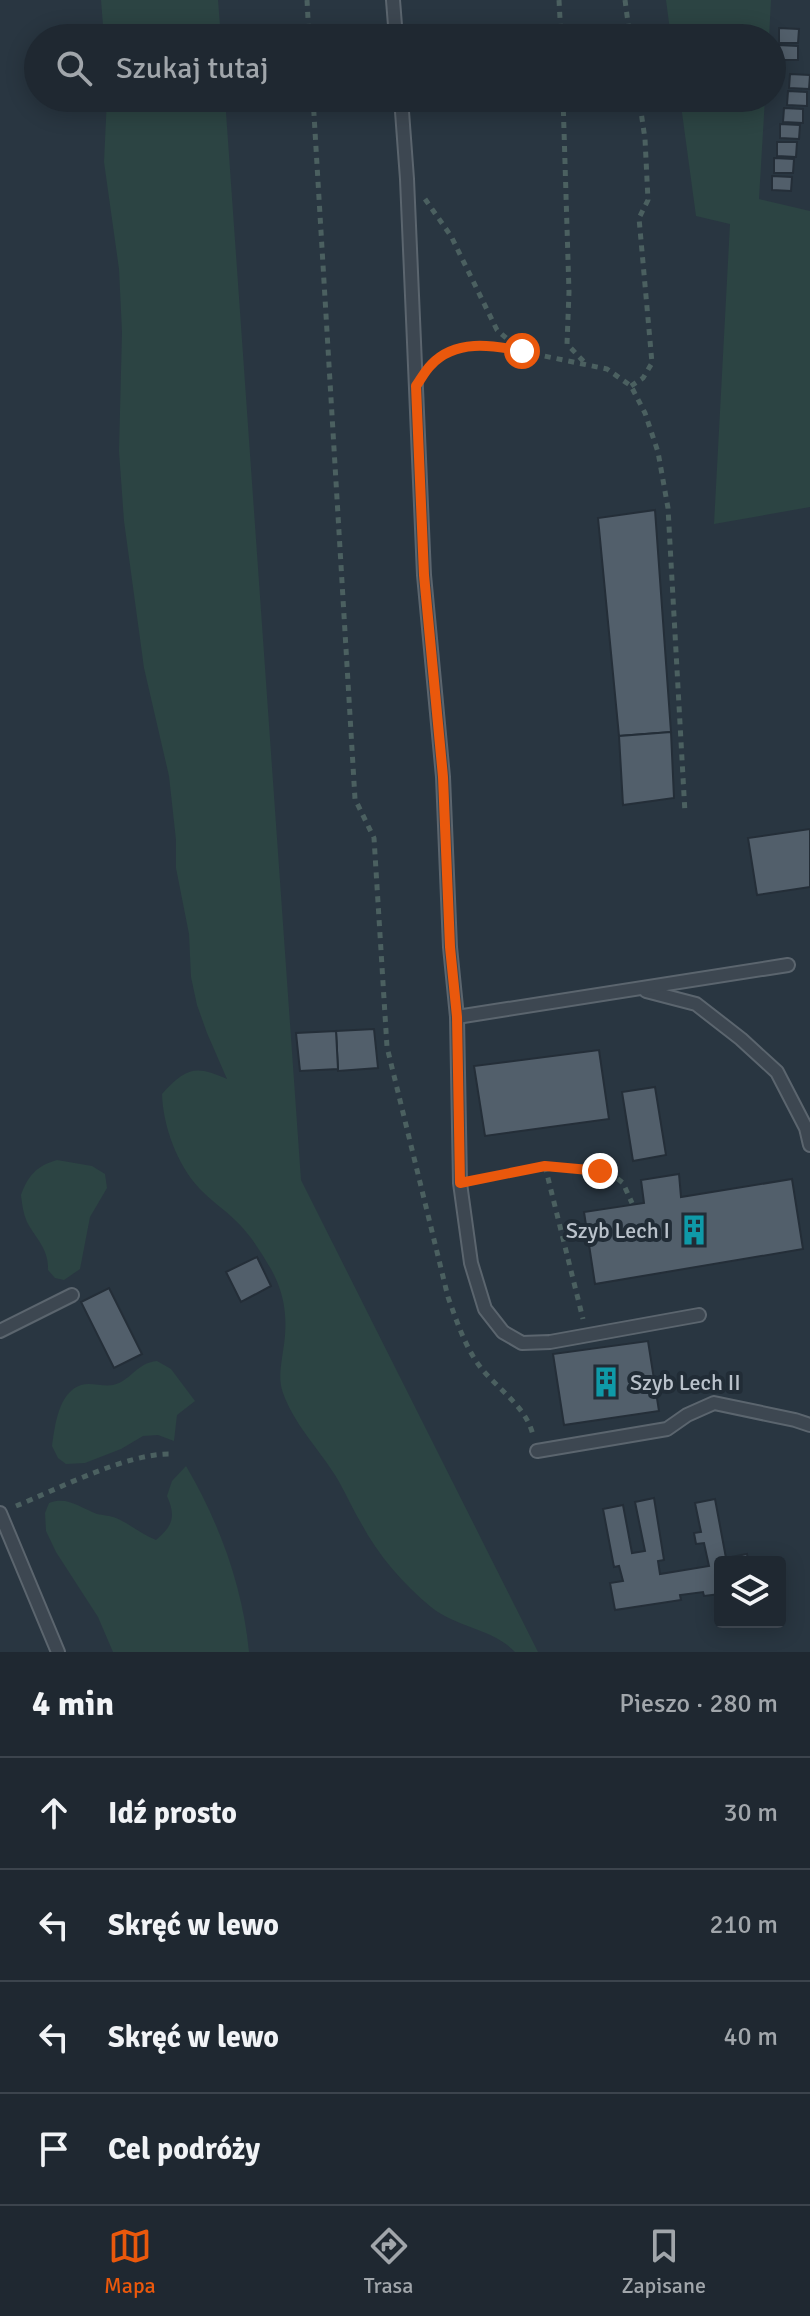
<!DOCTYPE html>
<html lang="pl">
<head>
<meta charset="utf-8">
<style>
	:root { --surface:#1f2831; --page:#273039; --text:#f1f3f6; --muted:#a1a6ab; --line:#3c444d; --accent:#ea580c }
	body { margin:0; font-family:Signika,sans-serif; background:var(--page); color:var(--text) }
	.controls { position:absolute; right:24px; bottom:24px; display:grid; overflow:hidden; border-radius:8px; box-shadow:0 4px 20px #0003 }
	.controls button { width:72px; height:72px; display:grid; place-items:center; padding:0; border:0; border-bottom:2px solid var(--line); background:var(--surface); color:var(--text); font:40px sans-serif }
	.stop { position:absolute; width:24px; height:24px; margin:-18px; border:6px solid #ea580c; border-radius:50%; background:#fff }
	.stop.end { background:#ea580c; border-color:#fff; box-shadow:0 2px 8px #0008 }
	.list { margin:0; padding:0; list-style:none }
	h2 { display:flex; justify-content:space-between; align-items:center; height:104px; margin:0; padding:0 32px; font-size:34px }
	h2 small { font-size:26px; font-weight:400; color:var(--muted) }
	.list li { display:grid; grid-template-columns:52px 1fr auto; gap:24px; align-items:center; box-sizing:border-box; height:112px; padding:0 32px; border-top:2px solid var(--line) }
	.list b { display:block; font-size:30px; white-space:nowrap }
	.list em { font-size:26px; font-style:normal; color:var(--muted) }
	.icon { flex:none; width:44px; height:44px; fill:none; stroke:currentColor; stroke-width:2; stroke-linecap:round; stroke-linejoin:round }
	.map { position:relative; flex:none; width:810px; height:1652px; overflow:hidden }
	.search { position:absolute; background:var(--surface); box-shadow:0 4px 20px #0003; left:24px; right:24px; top:24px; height:88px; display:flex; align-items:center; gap:20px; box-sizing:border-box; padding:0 28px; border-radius:44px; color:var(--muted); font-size:30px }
	.sheet { height:552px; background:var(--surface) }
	nav { display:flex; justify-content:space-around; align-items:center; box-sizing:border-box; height:112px; border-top:2px solid var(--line); background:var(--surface); font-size:22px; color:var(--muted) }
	nav a { display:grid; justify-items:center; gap:4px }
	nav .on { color:var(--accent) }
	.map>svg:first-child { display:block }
	.green { fill:#2c4443 }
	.building { fill:#525f6b; stroke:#242e38; stroke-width:2 }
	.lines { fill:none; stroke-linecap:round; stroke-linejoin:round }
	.lane-casing { stroke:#5b656e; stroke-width:16 }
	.path { stroke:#4b6060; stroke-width:5; stroke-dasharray:6 6; stroke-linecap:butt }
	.lane { stroke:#3d4751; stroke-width:12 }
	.route { stroke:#ea580c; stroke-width:10 }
	.labels { text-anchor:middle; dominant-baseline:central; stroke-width:8; stroke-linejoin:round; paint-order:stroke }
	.poi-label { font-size:22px; fill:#bac2cb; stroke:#212c36; text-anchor:end }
</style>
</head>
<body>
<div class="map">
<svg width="810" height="1652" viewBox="0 0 810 1652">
	<rect width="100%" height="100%" fill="#293641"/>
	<g class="green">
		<polygon points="101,0 218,0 221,38 104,38"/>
		<polygon points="666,0 771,0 769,38 671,38"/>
		<path d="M 107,98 L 225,98 L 301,1180 L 538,1652 L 515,1652 C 492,1628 457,1628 431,1607 C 403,1584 378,1555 361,1523 C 352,1508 345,1491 335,1475 C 318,1448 294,1424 283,1393 C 278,1379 281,1366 283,1351 C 288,1322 286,1296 271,1269 C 261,1252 250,1234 235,1220 C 224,1209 210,1200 199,1188 C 177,1164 163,1126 162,1094 C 186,1067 196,1065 227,1079 L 207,1033 L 197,1005 L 191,977 L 189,934 L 176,868 L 176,840 L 169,776 L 144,668 L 124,521 L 119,451 L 122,332 L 119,269 L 104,162 Z"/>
		<polygon points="680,98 765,98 759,199 810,211 810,507 714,524 730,224 696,216"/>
		<path d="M 57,1160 L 92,1166 L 105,1174 L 107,1188 L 90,1217 L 80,1269 L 64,1280 L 55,1278 L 48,1270 C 49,1249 36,1239 27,1222 C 23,1213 22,1204 21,1195 C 28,1176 36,1166 57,1160 Z"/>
		<path d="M 157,1361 L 171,1369 L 195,1401 L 177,1415 L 174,1441 L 158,1435 L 143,1436 L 121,1449 L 85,1463 L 66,1464 L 58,1458 L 52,1446 C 55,1426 58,1393 81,1385 C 91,1382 103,1387 113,1385 C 131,1381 136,1363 157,1361 Z"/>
		<path d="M 186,1466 C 219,1522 243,1587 249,1652 L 113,1652 L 98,1617 L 56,1552 L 46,1531 L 45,1513 L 49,1503 C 68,1496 80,1508 97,1514 C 103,1515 111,1516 116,1518 C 130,1524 141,1534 156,1540 C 173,1526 176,1516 167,1496 L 172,1481 Z"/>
	</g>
	<g class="building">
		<polygon points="779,28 799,29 798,43 779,43"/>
		<polygon points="778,45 798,46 798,60 778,60"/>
		<polygon points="790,74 810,75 809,89 789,88"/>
		<polygon points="788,91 807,92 807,106 787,105"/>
		<polygon points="784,108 803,109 803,123 783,122"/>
		<polygon points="780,124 800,125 799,139 780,138"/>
		<polygon points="777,142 797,142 796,157 777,156"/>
		<polygon points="774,158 794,159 793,173 774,173"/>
		<polygon points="772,176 792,177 791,191 772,190"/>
		<polygon points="655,510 671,732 619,736 598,518"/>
		<polygon points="671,732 674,798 623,805 619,736"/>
		<polygon points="810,829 810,887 757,895 748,838"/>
		<polygon points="374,1029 378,1068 338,1071 336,1031"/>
		<polygon points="336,1031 338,1069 300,1071 296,1033"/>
		<polygon points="599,1050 609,1119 485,1136 474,1066"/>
		<polygon points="655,1087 666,1155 633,1161 622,1092"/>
		<polygon points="679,1174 681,1197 792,1179 803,1249 595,1284 584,1212 644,1203 641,1180"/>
		<polygon points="257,1257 271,1286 241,1302 226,1272"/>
		<polygon points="109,1288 142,1354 114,1368 81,1302"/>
		<polygon points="648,1341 659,1411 564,1425 553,1354"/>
		<polygon points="654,1498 664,1560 658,1561 660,1574 709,1566 704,1543 696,1544 694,1533 701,1532 695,1503 715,1499 726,1558 747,1554 748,1562 720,1562 720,1594 704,1596 703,1592 680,1595 681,1600 615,1610 610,1583 623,1581 619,1566 614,1567 603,1509 623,1505 632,1553 645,1551 635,1502"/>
	</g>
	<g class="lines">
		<g class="lane-casing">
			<g id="lane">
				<polyline points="393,0 396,38"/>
				<polyline points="401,98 407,179 424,575 443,777 450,947 457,1017 460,1183 471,1263 485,1309 503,1332 522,1343 550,1342 699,1315"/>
				<polyline points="646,991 696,1004 741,1039 777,1072 806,1128 810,1145"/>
				<polyline points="457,1017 788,965"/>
				<polyline points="0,1331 72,1295"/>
				<polyline points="537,1451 667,1429 687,1415 714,1403 795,1420 810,1425"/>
				<polyline points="0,1513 58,1652"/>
			</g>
		</g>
		<g class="path">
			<polyline points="307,0 309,38"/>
			<polyline points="559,0 561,38"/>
			<polyline points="625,0 630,38"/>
			<path d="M 313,98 L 355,799 L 374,838 L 387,1047 L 448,1297 C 456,1319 463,1341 476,1361 C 493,1387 525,1403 533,1435"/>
			<polyline points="563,98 569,292 567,344 586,364"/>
			<polyline points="425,199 451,236 497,330 521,351"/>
			<polyline points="431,365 457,349 486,344 607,369 631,386 645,413 658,452 668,508 685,813"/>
			<polyline points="631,386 643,378 652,363 639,218 648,200 645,139 639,98"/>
			<polyline points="545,1166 583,1319"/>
			<polyline points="477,1179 545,1166 600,1171 613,1175 623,1183 632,1203"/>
			<path d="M 16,1506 C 58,1489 127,1453 171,1454"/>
		</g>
		<use href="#lane" class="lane"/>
	</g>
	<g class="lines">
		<path class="route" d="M 522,351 C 492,345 455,339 431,365 C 425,371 421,379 416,386 L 424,575 L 443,777 L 450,947 L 457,1017 L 460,1183 L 545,1166 L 600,1171"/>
	</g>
	<defs>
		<g id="building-bare" transform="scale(2.4)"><path d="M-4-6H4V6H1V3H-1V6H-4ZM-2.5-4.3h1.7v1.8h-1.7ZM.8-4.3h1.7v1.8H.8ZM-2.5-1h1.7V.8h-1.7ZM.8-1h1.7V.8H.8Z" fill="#0f9aa8" stroke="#212c36" stroke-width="2.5" paint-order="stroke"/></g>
	</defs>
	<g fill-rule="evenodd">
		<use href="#building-bare" x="694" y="1230"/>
		<use href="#building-bare" x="606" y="1382"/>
	</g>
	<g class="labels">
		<g class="poi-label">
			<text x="670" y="1230">Szyb Lech I</text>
			<text x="630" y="1382" text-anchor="start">Szyb Lech II</text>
		</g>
	</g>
</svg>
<div class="controls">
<button><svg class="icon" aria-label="layers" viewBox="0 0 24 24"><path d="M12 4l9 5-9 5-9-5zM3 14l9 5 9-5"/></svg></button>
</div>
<div class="stop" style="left:522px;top:351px"></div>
<div class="stop end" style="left:600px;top:1171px"></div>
<div class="search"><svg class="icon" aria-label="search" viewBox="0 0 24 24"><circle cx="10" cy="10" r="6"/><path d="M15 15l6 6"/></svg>Szukaj tutaj</div>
</div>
<section class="sheet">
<h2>4 min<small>Pieszo · 280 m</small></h2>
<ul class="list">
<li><svg class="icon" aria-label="ahead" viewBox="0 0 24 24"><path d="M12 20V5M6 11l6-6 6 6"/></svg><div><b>Idź prosto</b></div><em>30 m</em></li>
<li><svg class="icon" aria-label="left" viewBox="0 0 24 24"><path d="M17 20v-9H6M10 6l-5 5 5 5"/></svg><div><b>Skręć w lewo</b></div><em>210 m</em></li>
<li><svg class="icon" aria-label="left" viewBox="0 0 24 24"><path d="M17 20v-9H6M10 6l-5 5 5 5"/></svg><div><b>Skręć w lewo</b></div><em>40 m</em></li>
<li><svg class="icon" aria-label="arrive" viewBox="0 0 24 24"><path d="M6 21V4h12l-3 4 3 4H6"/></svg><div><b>Cel podróży</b></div></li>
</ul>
</section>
<nav>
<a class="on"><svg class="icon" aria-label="map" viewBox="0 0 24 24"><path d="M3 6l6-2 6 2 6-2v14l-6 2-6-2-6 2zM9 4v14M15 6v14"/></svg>Mapa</a>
<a><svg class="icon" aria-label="directions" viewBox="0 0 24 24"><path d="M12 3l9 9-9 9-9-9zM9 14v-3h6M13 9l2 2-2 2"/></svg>Trasa</a>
<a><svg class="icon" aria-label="saved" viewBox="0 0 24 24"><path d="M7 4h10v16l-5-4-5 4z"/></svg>Zapisane</a>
</nav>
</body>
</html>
